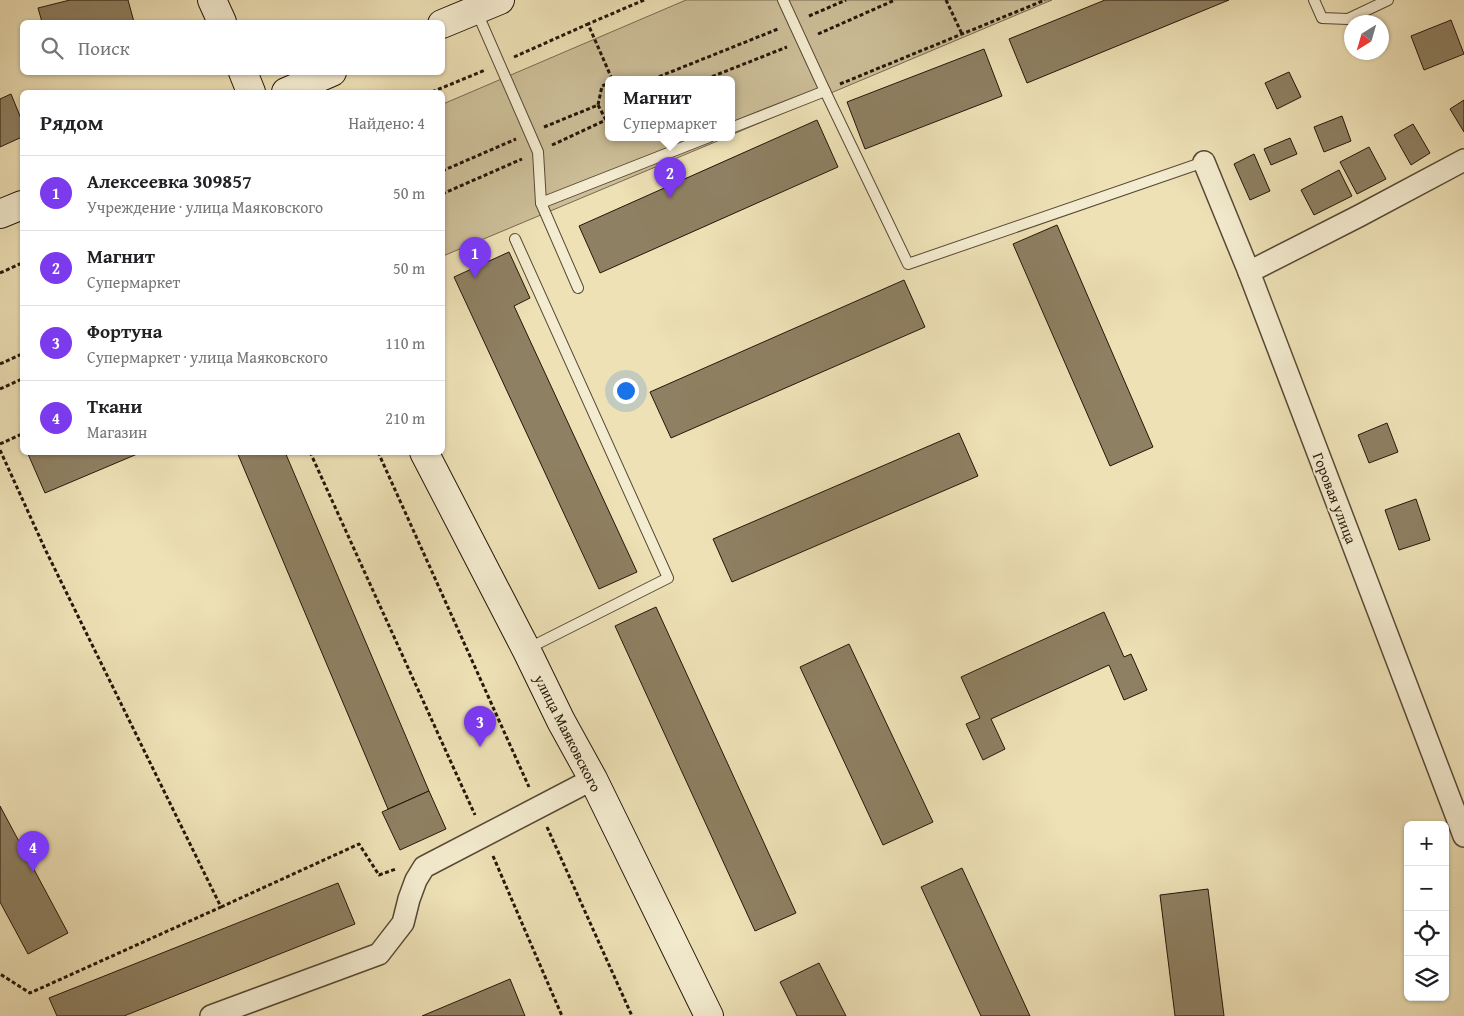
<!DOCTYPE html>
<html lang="ru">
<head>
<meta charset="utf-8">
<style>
	:root { --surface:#fff; --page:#f2f2f2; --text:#202124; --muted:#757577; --line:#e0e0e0; --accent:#7c3aed }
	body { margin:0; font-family:"Gentium Book Plus",serif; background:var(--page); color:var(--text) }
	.controls { position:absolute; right:15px; bottom:15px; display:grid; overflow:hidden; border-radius:8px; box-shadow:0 1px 4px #0004 }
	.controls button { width:45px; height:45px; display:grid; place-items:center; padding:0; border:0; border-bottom:1px solid var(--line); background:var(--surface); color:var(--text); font:25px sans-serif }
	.compass { position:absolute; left:1344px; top:15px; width:45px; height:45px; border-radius:50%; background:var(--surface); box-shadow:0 1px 4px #0004; rotate:217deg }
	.you { position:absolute; left:625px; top:390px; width:18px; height:18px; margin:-12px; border:4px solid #fff; border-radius:50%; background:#1a73e8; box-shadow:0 0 0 8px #1a73e833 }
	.badge { display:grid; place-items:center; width:32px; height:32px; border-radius:50%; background:var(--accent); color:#fff; font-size:16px; font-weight:700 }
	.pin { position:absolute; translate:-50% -41px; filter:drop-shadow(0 1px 2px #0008) }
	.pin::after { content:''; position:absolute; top:26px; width:18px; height:15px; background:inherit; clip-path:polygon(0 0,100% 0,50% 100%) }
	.popup { position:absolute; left:605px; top:76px; width:130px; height:65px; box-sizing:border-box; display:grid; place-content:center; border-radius:8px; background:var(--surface); filter:drop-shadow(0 1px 4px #0005); font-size:16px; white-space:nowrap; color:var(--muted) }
	.popup b { font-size:19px; color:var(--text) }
	.popup::after { content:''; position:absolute; left:50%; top:100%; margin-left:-10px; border:10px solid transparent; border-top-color:var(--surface) }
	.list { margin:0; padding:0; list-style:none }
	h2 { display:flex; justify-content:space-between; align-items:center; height:65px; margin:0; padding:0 20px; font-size:21px }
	h2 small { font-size:16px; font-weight:400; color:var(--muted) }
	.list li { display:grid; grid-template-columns:32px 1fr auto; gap:15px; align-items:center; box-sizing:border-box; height:75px; padding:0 20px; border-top:1px solid var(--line) }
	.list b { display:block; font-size:19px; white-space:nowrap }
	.list p { margin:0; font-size:16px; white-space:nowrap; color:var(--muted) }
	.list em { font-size:16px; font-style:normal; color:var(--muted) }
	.icon { flex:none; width:28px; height:28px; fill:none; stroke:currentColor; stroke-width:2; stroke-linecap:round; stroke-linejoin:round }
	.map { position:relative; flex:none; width:1464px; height:1016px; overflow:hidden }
	.search { position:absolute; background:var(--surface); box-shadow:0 1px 4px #0004; left:20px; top:20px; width:425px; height:55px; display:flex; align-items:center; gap:12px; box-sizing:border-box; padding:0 18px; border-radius:8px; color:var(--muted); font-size:19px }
	.panel { position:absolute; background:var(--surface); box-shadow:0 1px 4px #0004; left:20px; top:90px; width:425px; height:365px; border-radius:8px }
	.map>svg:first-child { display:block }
	.green { fill:#ccbe98; stroke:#786a50 }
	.building { fill:#8e8062; stroke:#251608 }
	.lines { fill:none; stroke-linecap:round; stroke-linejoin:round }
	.lane-casing { stroke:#574934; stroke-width:12 }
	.street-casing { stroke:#574934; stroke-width:24 }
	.secondary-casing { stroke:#251608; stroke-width:30 }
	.path { stroke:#251608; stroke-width:3; stroke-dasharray:4 2.5; stroke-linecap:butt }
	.lane { stroke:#f4ecd0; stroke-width:10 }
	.street { stroke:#f4ecd0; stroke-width:21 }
	.secondary { stroke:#f4ecd0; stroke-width:28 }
	.labels { text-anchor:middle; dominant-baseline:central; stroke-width:4; stroke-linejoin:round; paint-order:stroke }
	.street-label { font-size:15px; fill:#251608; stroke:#f4ecd0 }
</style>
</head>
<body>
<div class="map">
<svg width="1464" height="1016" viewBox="0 0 1464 1016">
	<rect width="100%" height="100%" fill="#eee1b6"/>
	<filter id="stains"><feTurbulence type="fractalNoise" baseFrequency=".004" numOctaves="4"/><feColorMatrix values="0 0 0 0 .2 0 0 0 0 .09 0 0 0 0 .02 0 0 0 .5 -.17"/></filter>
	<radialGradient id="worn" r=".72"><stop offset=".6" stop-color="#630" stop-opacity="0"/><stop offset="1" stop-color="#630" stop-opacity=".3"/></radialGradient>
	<polygon class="green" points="686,0 1052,0 731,135 731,79 609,79 609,137 727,137 443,256 443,104"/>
	<g class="building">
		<polygon points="70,0 128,0 134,22 42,22 38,8"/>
		<polygon points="1105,0 1229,0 1027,83 1009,39"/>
		<polygon points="1451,20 1464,54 1424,70 1411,36"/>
		<polygon points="984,49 1002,96 865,149 847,102"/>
		<polygon points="1289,72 1301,97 1277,109 1265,83"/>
		<polygon points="11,94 22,121 22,137 0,147 0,99"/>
		<polygon points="1464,100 1464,132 1450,109"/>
		<polygon points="1342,116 1351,141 1324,152 1314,127"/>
		<polygon points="817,120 838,167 600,273 579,226"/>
		<polygon points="1413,124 1430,153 1411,165 1394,135"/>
		<polygon points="1290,138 1297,154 1271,165 1264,149"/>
		<polygon points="1369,147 1386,179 1357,194 1340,162"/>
		<polygon points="1254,154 1270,191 1250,200 1234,164"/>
		<polygon points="1339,170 1352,196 1314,215 1301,190"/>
		<polygon points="1057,225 1153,447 1110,466 1013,244"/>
		<polygon points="509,252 530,298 514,306 637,572 599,589 454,277"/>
		<polygon points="904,280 925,327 671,438 650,392"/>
		<polygon points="1387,423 1398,452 1369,463 1358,435"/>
		<polygon points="959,433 978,476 732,582 713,539"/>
		<polygon points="30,452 142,452 45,493 28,454"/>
		<polygon points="237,452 285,452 429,791 388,809"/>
		<polygon points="1416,499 1430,540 1399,550 1385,510"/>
		<polygon points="656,607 796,913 755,931 615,626"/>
		<polygon points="1104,612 1124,657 1131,654 1147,690 1124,700 1109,665 991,719 1005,749 983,760 966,724 980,718 961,677"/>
		<polygon points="849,644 933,822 883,845 800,667"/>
		<polygon points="429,791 446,829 400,850 382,812"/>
		<polygon points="0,806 68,933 28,954 0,902"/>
		<polygon points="962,868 1030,1016 981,1016 921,887"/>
		<polygon points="338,883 355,924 124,1016 57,1016 49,998"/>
		<polygon points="1208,889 1224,1016 1175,1016 1160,895"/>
		<polygon points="819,963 846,1016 797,1016 780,982"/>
		<polygon points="510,979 525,1016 422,1016"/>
	</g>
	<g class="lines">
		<g class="lane-casing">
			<g id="lane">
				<polyline points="783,0 825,91 908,264 1204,162"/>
				<polyline points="1314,0 1322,18 1348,19 1388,0"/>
				<polyline points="476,10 538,152 541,203 578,288"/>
				<polyline points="731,128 825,91"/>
				<polyline points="541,203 709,137"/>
				<polyline points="515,239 668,578 527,649"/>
			</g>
		</g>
		<g class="street-casing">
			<g id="street">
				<polyline points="1204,162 1249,272 1464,836"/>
				<polyline points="1249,272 1359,216 1464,160"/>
				<polyline points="211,1016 379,954 403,923 409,899 416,880 424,867 593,779"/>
			</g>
		</g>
		<g class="secondary-casing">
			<g id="secondary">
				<polyline points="212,0 222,22"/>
				<polyline points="442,24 500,0"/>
				<polyline points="243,72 251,92"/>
				<polyline points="286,92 332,72"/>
				<polyline points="0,214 22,205"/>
				<polyline points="424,452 526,649 561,721 593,779 709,1016"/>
			</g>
		</g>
		<g class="path">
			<polyline points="946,0 962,34"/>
			<polyline points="809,16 846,0"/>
			<polyline points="818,34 895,0"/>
			<polyline points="514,57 588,24"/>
			<polyline points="612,79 588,24 644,0"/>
			<polyline points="617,79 620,78 623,79"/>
			<polyline points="653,79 778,29"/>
			<polyline points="706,79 787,47"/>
			<polyline points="840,84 1045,0"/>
			<polyline points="432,92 485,70"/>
			<polyline points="598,105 606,120 609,121"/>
			<polyline points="544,127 598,105 602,86 609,83"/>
			<polyline points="552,145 606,120"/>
			<polyline points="442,171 516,139"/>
			<polyline points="442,194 522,159"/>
			<polyline points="0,273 22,263"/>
			<polyline points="0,364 22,354"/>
			<polyline points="0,389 22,379"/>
			<polyline points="0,444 22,434"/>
			<polyline points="0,450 45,549 221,907 30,993 0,974"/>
			<polyline points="310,452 475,815"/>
			<polyline points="378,452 529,787"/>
			<polyline points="547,827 632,1016"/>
			<polyline points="493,856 562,1016"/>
			<polyline points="221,907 359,844 379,875 396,869"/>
		</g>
		<use href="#lane" class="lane"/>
		<use href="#street" class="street"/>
		<use href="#secondary" class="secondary"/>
	</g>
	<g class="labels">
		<g class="street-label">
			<text transform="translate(1335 498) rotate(69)">Горовая улица</text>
			<text transform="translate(568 733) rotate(63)">улица Маяковского</text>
		</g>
	</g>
	<rect width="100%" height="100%" filter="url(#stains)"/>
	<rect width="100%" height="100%" fill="url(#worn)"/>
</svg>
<div class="controls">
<button>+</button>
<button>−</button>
<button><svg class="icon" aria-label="locate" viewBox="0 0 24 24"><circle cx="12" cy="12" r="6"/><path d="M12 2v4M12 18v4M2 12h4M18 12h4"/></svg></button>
<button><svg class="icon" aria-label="layers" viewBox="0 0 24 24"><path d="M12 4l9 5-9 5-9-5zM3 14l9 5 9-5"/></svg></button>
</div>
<svg class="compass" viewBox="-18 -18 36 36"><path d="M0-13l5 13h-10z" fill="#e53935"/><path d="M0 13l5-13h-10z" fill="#757577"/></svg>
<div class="you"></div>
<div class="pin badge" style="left:475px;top:278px">1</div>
<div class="pin badge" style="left:670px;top:198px">2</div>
<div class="popup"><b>Магнит</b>Супермаркет</div>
<div class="pin badge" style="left:480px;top:747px">3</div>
<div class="pin badge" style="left:33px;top:872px">4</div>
<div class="search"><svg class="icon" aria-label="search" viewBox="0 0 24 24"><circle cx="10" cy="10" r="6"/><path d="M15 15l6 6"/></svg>Поиск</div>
<section class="panel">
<h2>Рядом<small>Найдено: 4</small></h2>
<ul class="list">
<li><span class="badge">1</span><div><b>Алексеевка 309857</b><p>Учреждение · улица Маяковского</p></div><em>50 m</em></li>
<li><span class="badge">2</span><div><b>Магнит</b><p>Супермаркет</p></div><em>50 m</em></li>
<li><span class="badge">3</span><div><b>Фортуна</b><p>Супермаркет · улица Маяковского</p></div><em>110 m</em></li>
<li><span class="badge">4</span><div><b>Ткани</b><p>Магазин</p></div><em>210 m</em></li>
</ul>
</section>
</div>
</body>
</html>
